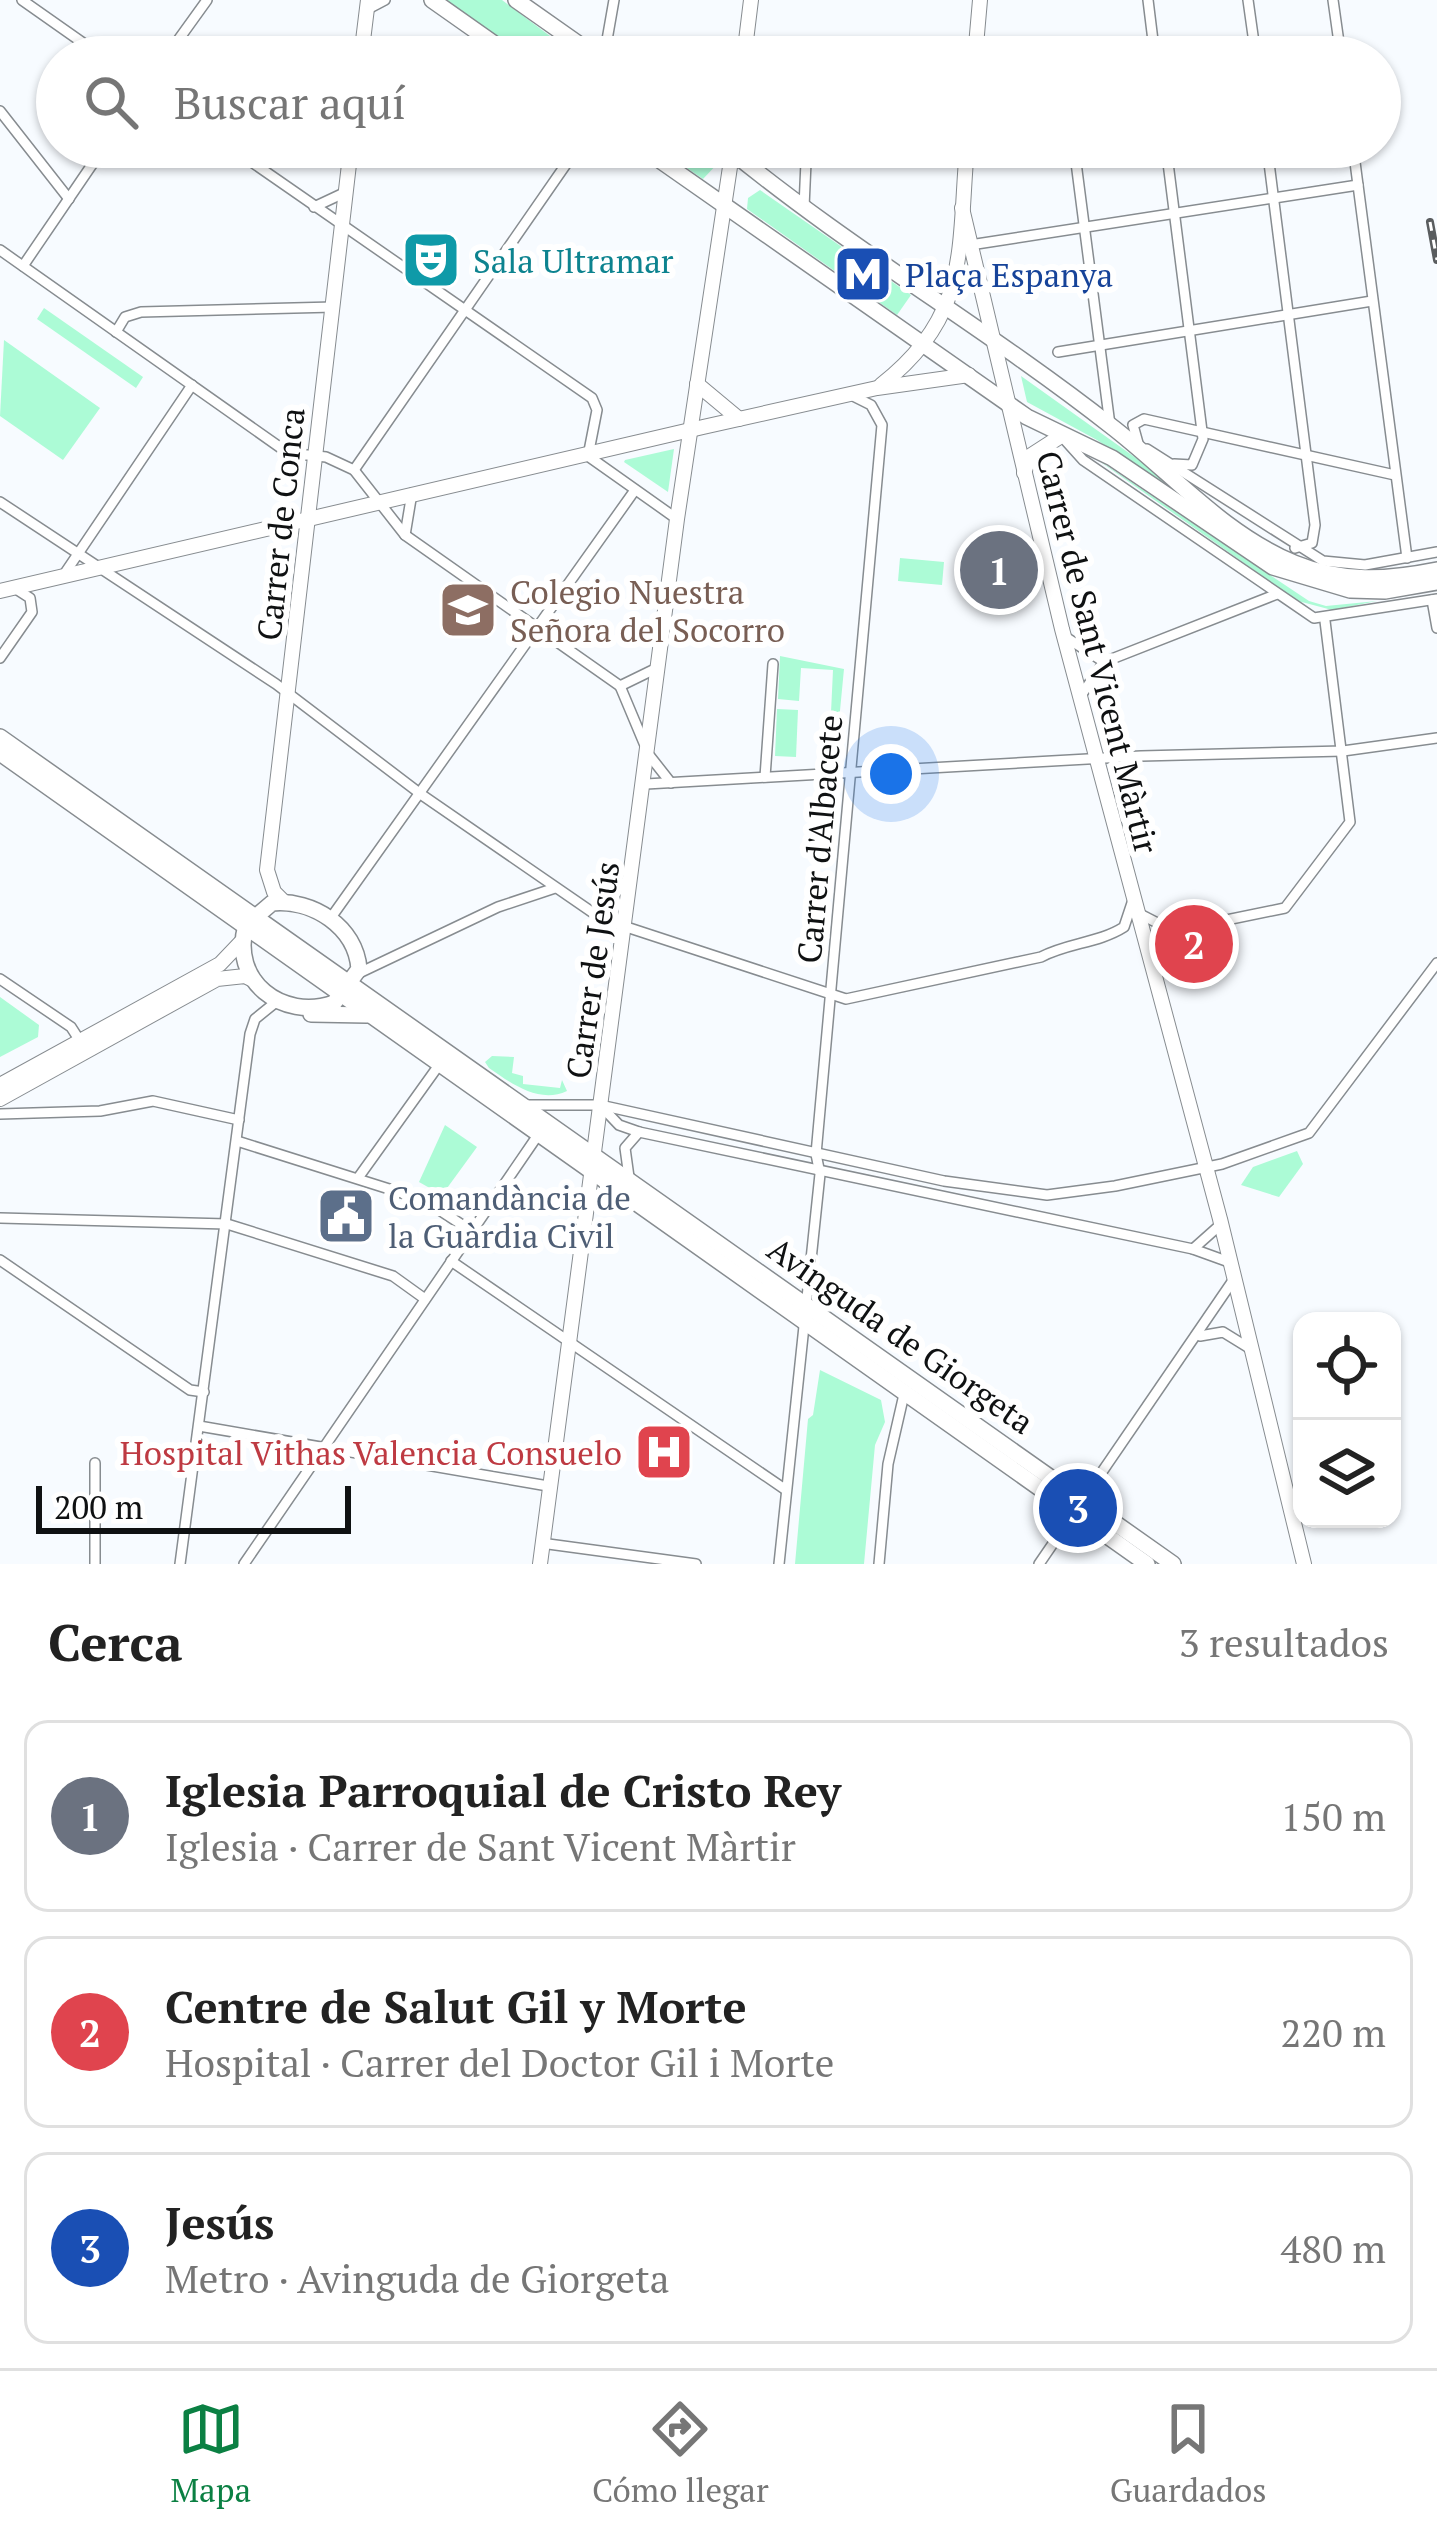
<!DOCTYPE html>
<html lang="es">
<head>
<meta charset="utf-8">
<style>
	:root { --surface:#fff; --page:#f2f2f2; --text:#222; --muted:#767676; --line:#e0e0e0; --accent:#0b8043 }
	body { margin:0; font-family:"PT Serif",serif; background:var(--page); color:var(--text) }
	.controls { position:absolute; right:36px; bottom:36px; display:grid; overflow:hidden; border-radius:24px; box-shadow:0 3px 9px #0004 }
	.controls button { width:108px; height:108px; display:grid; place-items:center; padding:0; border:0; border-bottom:3px solid var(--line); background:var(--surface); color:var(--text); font:60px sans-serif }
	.scale { position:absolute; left:36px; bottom:30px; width:315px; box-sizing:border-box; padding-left:12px; border:6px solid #0f1112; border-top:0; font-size:33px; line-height:42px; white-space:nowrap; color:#0f1112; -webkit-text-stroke:9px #fff; paint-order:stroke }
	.you { position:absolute; left:891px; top:774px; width:42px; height:42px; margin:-30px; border:9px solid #fff; border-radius:50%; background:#1a73e8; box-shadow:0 0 0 18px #1a73e833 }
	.badge { display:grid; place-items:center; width:78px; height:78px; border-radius:50%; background:var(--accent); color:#fff; font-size:39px; font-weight:700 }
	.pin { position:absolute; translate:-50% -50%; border:6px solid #fff; box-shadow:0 3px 12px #0006 }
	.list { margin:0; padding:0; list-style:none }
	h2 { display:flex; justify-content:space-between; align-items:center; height:156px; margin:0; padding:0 48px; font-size:51px }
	h2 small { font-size:39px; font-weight:400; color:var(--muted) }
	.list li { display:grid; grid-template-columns:78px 1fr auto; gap:36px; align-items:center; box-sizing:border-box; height:192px; margin:0 24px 24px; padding:0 24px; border:3px solid var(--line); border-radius:24px }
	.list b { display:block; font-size:45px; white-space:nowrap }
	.list p { margin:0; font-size:39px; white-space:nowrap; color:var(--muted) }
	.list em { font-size:39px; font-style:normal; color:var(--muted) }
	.icon { flex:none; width:66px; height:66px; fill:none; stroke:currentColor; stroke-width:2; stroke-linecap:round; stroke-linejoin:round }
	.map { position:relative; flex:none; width:1437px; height:1564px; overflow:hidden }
	.search { position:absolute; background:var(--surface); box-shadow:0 3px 9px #0004; left:36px; right:36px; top:36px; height:132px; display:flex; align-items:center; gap:30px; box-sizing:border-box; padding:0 42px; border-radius:66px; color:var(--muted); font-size:45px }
	.sheet { height:804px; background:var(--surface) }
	nav { display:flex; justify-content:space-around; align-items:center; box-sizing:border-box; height:168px; border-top:3px solid var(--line); background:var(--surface); font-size:33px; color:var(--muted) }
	nav a { display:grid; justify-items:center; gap:6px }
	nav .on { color:var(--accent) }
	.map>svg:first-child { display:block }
	.green { fill:#acfbd6 }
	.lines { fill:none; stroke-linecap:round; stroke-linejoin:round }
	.street-casing { stroke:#878c90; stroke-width:12 }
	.secondary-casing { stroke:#878c90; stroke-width:16 }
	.primary-casing { stroke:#878c90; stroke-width:18 }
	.street { stroke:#fff; stroke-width:9 }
	.secondary { stroke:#fff; stroke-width:14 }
	.primary { stroke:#fff; stroke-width:15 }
	.rail-casing { stroke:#5a5d5f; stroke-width:8 }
	.rail { stroke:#fff; stroke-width:3; stroke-dasharray:9; stroke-linecap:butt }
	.labels { text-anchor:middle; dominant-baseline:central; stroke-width:12; stroke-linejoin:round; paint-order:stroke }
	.culture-label { font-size:33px; fill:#0d838f; stroke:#fff; text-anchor:start }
	.transit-label { font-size:33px; fill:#164399; stroke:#fff; text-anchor:start }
	.street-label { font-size:33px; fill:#0f1112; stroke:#fff }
	.education-label { font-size:33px; fill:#785e54; stroke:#fff; text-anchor:start }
	.service-label { font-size:33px; fill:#4e5e75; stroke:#fff; text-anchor:start }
	.health-label { font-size:33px; fill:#be3a42; stroke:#fff; text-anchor:end }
</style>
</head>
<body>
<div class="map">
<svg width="1437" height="1564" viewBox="0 0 1437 1564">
	<rect width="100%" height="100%" fill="#f7fbff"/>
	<g class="green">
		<polygon points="443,0 502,0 578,57 524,57"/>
		<polygon points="656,147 713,147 720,161 703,179"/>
		<polygon points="760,190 911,295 897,315 747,209 748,198"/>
		<polygon points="44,308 143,377 136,388 37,319"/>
		<polygon points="4,340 100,408 63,460 0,416"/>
		<polygon points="1021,376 1143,463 1186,501 1097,440 1027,402"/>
		<polygon points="674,449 668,492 624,462 625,460"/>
		<polygon points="1085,451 1309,601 1326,606 1377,601 1332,610 1298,601"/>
		<polygon points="900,558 944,562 942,585 898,581"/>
		<polygon points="780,656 844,669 836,752 829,755 833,670 801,668 799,701 778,699"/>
		<polygon points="777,709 798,710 796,757 775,756"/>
		<polygon points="0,997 39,1025 38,1037 0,1057"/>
		<path d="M 492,1056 L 514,1057 L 512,1073 L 523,1076 L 523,1084 L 560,1088 L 562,1080 L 567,1091 C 539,1104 512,1084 489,1068 L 485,1062 Z"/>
		<polygon points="445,1125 477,1147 442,1195 419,1182"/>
		<polygon points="1297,1151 1303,1164 1279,1197 1241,1185 1253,1167"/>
		<polygon points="820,1370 881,1400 885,1422 875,1445 864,1564 795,1564 808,1419 813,1415"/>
	</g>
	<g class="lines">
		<g class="street-casing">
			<g id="street">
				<polyline points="22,0 103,57"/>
				<polyline points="1148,0 1155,57"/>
				<polyline points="1248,0 1256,57"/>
				<polyline points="1333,0 1341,57"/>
				<polyline points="366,10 385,0"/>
				<polyline points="166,57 207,0"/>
				<polyline points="604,57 614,0"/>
				<polyline points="0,111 69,199"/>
				<polyline points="230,147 592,398 597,410 588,456 677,519"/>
				<polyline points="1074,147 1110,425"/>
				<polyline points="1166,147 1203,439 1192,465 1174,464"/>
				<polyline points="1267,147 1315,525 1312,543 1295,548"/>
				<polyline points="1353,147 1407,558"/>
				<polyline points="314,207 346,192"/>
				<polyline points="804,207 806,162 812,149 821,147"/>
				<polyline points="970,245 1358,185"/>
				<polyline points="0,250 288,453 326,457 354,470 405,535 620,686 659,667"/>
				<polyline points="23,266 104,147"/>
				<polyline points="116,332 125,317 141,312 334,307"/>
				<polyline points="1058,352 1372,301"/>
				<polyline points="1065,440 1083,460 1314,618 1437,599"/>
				<polyline points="1138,443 1133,425 1144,419 1395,475"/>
				<polyline points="1147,449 1323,561 1365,565 1437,552"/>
				<polyline points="354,470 578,147"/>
				<path d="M 0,502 L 276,684 L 422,795 L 602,919 L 846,999 L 1041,957 C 1067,943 1099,943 1124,927 L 1133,900"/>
				<polyline points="405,535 412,493"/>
				<polyline points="65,573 192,385"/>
				<polyline points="1432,600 1437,628"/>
				<polyline points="1064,636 1104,662"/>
				<polyline points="0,658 32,612 30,598 16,589"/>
				<polyline points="620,686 649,755 671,783"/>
				<polyline points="1080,697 1104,662 1277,594"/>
				<polyline points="765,777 773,664"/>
				<polyline points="646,784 1141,756 1343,751 1437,738"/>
				<polyline points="1138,913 1173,931 1285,908 1350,822 1325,621"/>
				<polyline points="330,919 635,490"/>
				<polyline points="1153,969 1173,931"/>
				<polyline points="357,974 498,907 555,888"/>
				<polyline points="0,979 71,1027 80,1041"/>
				<polyline points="527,1105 600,1105 944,1181 1047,1195 1115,1186 1222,1164 1309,1133 1437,963"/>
				<polyline points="600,1105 619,1125 639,1132 1193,1249 1229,1262"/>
				<polyline points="0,1114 100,1111 153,1101 239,1120"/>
				<polyline points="237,1141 424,1200 470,1230"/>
				<polyline points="629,1177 625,1148 639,1132"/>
				<polyline points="358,1178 439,1065"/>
				<polyline points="0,1218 227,1224 393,1276 425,1299"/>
				<polyline points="1193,1249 1220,1225"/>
				<polyline points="0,1260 190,1390 204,1392"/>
				<polyline points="451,1261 786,1490"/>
				<polyline points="1200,1336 1223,1332 1249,1348"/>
				<polyline points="199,1426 548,1486"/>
				<polyline points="541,1543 696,1564"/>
				<polyline points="95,1564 95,1463"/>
				<polyline points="180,1564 250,1034 255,1019 276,1002"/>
				<polyline points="244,1564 538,1135"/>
				<polyline points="779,1564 820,1174 816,1154 882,425 871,405 853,396"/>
				<polyline points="879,1564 888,1464 905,1390"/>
				<polyline points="1039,1564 1234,1279"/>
			</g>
		</g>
		<g class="secondary-casing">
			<g id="secondary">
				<polyline points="361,57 368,0"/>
				<polyline points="744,57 751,0"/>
				<polyline points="975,57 980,0"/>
				<polyline points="962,208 1062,629 1220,1219 1304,1564"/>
				<polyline points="697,384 739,419"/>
				<path d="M 881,385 C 970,316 958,250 967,147"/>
				<polyline points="1024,473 1030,456 1061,436"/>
				<polyline points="0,591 703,427 877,388 969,375"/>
				<polyline points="284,902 274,892 267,870 351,147"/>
				<polyline points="0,1085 220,964 241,942"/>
				<polyline points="0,1099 217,979 245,976 255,981"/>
				<polyline points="540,1564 677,519 733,147"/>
			</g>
		</g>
		<g class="primary-casing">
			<g id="primary">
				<polyline points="432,0 513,57"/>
				<polyline points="516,0 597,57"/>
				<polyline points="641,147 1027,417 1112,458 1273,567 1350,590 1385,591 1437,582"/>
				<path d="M 726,147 C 848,248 986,328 1111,426 C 1171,472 1222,533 1294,563 C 1342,583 1387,580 1437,570"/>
				<polyline points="0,737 1173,1564"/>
				<polyline points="0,753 1147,1564"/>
				<path d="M 272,903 C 313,899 356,927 359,969 L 334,1003 C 282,1021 230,981 246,925 Z"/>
				<polyline points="311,1014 367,1015"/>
			</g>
		</g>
		<use href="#street" class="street"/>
		<use href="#secondary" class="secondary"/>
		<use href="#primary" class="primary"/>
		<g class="rail-casing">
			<polyline id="rail" points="1430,222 1437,260"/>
		</g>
		<use href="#rail" class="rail"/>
	</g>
	<defs>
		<g id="theatre-square" transform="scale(3)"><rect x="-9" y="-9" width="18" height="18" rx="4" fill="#0f9aa8" stroke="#fff"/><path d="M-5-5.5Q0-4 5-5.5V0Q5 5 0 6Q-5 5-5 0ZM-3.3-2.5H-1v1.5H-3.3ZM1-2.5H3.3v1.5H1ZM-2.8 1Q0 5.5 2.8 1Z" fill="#fff"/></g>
		<g id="metro-square" transform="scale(3)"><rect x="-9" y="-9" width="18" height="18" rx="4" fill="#1a4fb4" stroke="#fff"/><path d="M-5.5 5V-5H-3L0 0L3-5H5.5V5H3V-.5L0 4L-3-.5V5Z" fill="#fff"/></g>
		<g id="school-square" transform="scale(3)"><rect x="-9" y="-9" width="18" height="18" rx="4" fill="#8d6e63" stroke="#fff"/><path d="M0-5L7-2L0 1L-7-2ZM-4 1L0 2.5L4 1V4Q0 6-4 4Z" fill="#fff"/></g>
		<g id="civic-square" transform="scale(3)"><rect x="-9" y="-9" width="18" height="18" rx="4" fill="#5c6f8a" stroke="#fff"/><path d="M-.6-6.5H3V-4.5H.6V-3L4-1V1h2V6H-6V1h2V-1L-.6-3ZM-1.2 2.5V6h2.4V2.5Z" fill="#fff"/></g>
		<g id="hospital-square" transform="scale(3)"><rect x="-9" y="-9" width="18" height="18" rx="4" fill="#e0444e" stroke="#fff"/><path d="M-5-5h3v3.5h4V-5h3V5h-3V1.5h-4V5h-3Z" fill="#fff"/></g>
	</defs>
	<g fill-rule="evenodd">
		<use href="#theatre-square" x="431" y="260"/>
		<use href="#metro-square" x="863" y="274"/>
		<use href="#school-square" x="468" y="610"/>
		<use href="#civic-square" x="346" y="1216"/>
		<use href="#hospital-square" x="664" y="1452"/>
	</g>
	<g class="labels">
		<g class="culture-label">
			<text x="473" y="260">Sala Ultramar</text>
		</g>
		<g class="transit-label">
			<text x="905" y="274">Plaça Espanya</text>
		</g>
		<g class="street-label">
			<text transform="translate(280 524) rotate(-84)">Carrer de Conca</text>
			<text transform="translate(1098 652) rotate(76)">Carrer de Sant Vicent Màrtir</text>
			<text transform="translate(819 839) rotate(-85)">Carrer d'Albacete</text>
			<text transform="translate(592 970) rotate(-82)">Carrer de Jesús</text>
			<text transform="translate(901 1335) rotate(35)">Avinguda de Giorgeta</text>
		</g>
		<g class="education-label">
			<text x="510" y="591">Colegio Nuestra<tspan x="510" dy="38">Señora del Socorro</tspan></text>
		</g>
		<g class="service-label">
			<text x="388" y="1197">Comandància de<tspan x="388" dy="38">la Guàrdia Civil</tspan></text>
		</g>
		<g class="health-label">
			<text x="622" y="1452">Hospital Vithas Valencia Consuelo</text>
		</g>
	</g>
</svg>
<div class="controls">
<button><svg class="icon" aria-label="locate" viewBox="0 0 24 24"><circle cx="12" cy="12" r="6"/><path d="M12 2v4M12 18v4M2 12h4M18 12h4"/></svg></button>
<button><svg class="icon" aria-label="layers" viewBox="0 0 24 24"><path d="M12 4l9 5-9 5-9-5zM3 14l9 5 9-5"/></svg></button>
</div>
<div class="scale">200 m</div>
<div class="you"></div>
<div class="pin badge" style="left:999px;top:570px;background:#6b7280">1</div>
<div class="pin badge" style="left:1194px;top:944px;background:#e0444e">2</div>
<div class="pin badge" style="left:1078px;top:1508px;background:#1a4fb4">3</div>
<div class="search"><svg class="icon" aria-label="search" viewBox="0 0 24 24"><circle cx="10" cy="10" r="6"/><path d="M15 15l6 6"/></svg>Buscar aquí</div>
</div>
<section class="sheet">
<h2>Cerca<small>3 resultados</small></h2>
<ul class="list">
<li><span class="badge" style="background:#6b7280">1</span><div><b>Iglesia Parroquial de Cristo Rey</b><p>Iglesia · Carrer de Sant Vicent Màrtir</p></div><em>150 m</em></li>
<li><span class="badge" style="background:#e0444e">2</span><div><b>Centre de Salut Gil y Morte</b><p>Hospital · Carrer del Doctor Gil i Morte</p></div><em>220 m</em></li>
<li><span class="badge" style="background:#1a4fb4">3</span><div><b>Jesús</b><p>Metro · Avinguda de Giorgeta</p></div><em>480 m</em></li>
</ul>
</section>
<nav>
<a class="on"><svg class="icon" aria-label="map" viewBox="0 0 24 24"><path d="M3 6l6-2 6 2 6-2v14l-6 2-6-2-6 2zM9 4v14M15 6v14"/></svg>Mapa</a>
<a><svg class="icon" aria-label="directions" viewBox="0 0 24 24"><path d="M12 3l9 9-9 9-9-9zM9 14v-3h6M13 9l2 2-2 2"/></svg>Cómo llegar</a>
<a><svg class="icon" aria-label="saved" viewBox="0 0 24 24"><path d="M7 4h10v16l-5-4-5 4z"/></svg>Guardados</a>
</nav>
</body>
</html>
